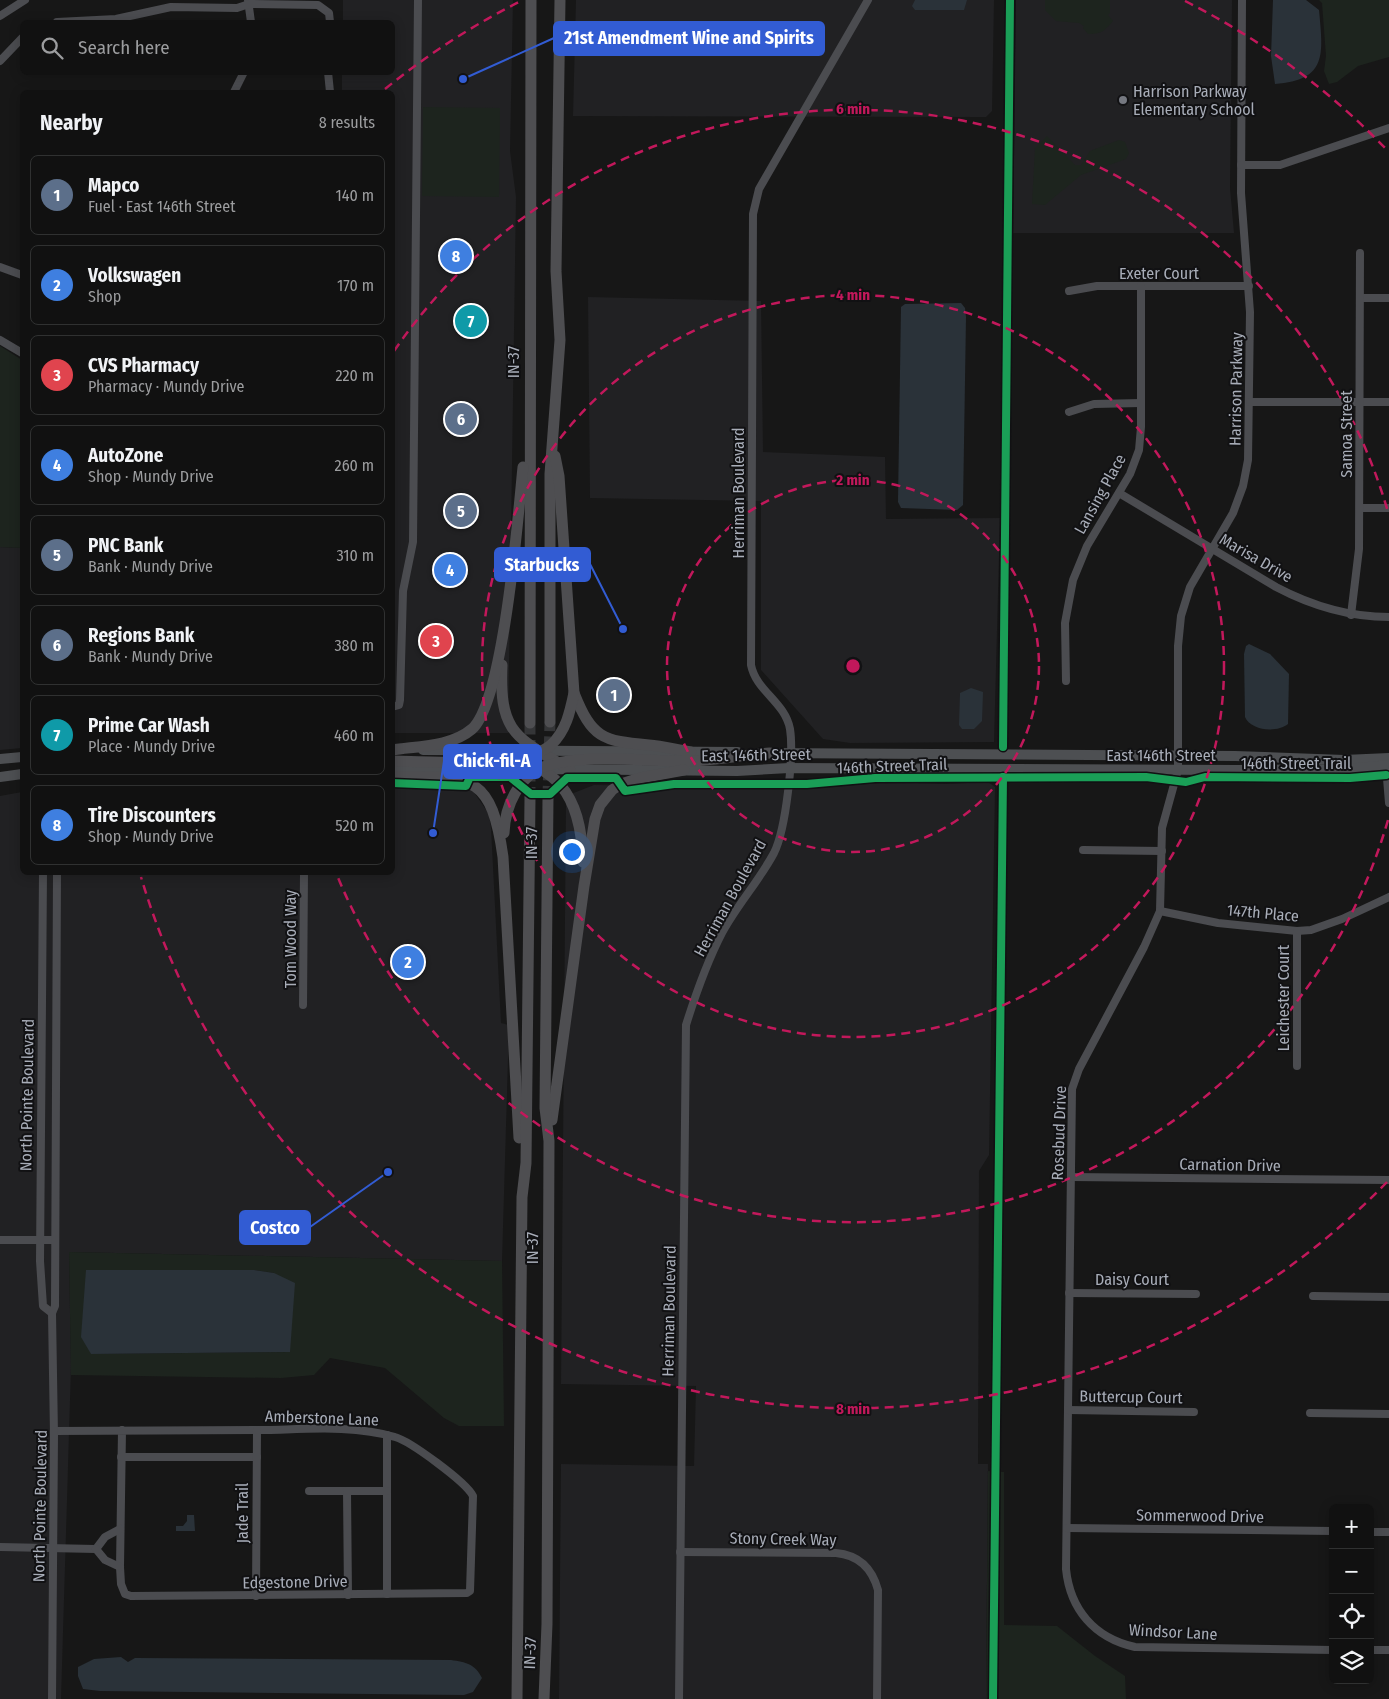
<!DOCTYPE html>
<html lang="en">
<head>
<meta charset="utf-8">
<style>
	:root { --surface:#111; --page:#1a1a1a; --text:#f1f3f6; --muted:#9c9d9f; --line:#303131; --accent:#db2777 }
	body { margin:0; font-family:"Fira Sans Condensed",sans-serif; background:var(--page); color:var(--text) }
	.controls { position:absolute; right:15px; bottom:15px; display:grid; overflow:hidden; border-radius:8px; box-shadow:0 2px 12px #0003 }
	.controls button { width:45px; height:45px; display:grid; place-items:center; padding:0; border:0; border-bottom:1px solid var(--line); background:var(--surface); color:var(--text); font:25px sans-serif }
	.you { position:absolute; left:571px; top:851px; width:18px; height:18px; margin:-12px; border:4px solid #fff; border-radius:50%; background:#1a73e8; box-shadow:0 0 0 8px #1a73e833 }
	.badge { display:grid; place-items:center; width:32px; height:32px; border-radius:50%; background:var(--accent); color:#fff; font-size:16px; font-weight:700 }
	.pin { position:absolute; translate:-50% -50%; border:2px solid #fff; box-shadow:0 1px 5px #0006 }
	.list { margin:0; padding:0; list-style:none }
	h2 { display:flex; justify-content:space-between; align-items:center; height:65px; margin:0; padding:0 20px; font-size:21px }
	h2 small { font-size:16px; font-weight:400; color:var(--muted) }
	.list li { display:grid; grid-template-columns:32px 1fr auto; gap:15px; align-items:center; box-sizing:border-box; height:80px; margin:0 10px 10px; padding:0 10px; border:1px solid var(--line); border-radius:8px }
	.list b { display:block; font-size:19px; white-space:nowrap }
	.list p { margin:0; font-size:16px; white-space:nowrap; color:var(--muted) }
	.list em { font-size:16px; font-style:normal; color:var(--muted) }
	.icon { flex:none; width:28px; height:28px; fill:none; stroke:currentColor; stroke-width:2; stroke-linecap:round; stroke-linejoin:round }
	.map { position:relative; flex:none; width:1389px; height:1699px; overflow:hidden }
	.search { position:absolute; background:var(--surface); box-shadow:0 2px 12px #0003; left:20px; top:20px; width:375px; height:55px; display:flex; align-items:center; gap:12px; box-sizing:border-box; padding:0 18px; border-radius:8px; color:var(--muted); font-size:19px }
	.panel { position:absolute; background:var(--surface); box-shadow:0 2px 12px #0003; left:20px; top:90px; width:375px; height:785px; border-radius:8px }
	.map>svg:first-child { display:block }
	.built { fill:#212123 }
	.green { fill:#1d241e; fill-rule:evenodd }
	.water { fill:#2a3239 }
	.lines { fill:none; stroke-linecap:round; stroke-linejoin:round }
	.highway-tunnel { stroke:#343537; stroke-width:11; stroke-dasharray:11 5.5; stroke-linecap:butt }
	.minor { stroke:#4b4c50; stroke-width:8 }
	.major { stroke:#4d4f52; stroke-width:10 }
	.highway { stroke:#4e4e51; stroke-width:11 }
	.cycleway-casing { stroke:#111113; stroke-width:11 }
	.cycleway { stroke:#1a9f57; stroke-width:8 }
	.ring { fill:none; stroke:#c2185b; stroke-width:2.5; stroke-dasharray:9 6 }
	.poi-dot { fill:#757880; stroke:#111113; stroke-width:2 }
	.labels { text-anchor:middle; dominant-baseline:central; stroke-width:4; stroke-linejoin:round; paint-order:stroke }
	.poi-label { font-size:16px; fill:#a8adb8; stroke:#111113; text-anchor:start }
	.street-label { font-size:16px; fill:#a8adb8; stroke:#111113 }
	.centre { fill:#c2185b; stroke:#111113; stroke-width:2.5 }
	.ring-label { font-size:15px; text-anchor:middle; font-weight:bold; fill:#c2185b; stroke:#111113; stroke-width:4; stroke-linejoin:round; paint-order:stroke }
	.leader { fill:none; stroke:#325cd3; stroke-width:2 }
	.callout-dot { fill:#325cd3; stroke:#111113; stroke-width:2 }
	.callout { fill:#325cd3; stroke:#325cd3; stroke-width:2 }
	.callout-label { font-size:18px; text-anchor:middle; font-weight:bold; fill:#fff }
</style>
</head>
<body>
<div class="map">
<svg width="1389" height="1699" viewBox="0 0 1389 1699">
	<rect width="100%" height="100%" fill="#171717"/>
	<g class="built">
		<polygon points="343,0 513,0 510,151 516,197 508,733 393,733 392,92 342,92 342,73 392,72 392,22 343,22"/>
		<polygon points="576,0 994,0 992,111 986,117 573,116"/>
		<polygon points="1016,0 1232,0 1230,188 1234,233 1013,233"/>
		<polygon points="588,297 761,301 763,452 885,457 886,519 1000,518 994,742 850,743 823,739 761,670 761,501 590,498"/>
		<polygon points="0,547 22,548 22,748 0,750"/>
		<polygon points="393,780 463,784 473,791 489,814 491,828 501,1023 509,1025 502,1261 69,1252 71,1367 61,1699 0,1699 0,796 22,792 22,872 392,872"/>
		<polygon points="889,782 946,784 988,782 995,787 989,1155 979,1171 978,1464 988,1464 986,1699 559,1699 561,1464 694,1466 696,1386 561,1384 566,801 571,794 594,785 819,788"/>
	</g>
	<g class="green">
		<path d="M 1045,0 L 1110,0 L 1110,13 L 1108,15 L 1113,21 C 1105,30 1103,34 1088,34 L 1083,28 L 1084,26 L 1079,23 L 1056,21 L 1045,10 Z"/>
		<polygon points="1319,0 1389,0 1389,57 1358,66 1337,82 1329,84 1324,71 1326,56 1322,3"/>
		<polygon points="423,107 500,108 499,197 422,196"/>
		<polygon points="1047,136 1075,165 1081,165 1090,151 1119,140 1125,142 1129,153 1126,159 1081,175 1045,205 1032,204 1035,148"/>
		<polygon points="0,346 22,360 22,548 0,547"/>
		<path d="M 69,1252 L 502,1261 L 504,1426 L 459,1426 L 444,1418 L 385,1368 L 330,1358 L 314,1375 L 281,1378 L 71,1375 ZM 86,1270 L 254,1270 L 274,1273 L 290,1352 L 91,1354 Z"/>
		<polygon points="988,1471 1004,1472 1004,1625 1057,1626 1095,1656 1125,1676 1126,1699 986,1699"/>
	</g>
	<g class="water">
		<polygon points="915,0 967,0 964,10 915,10 912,6"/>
		<path d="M 1273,0 L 1306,0 L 1319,10 C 1323,54 1328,80 1275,84 L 1271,56 Z"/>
		<polygon points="961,303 965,308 966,317 963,505 957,510 901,508 898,502 901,307 905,304"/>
		<path d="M 1249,644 L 1270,654 L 1289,674 L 1288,724 C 1277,733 1251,731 1245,717 L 1244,654 L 1246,646 Z"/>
		<polygon points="971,688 983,692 982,721 974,729 962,729 959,725 960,693"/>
		<polygon points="86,1270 254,1270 274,1273 295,1283 290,1352 91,1354 81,1337"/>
		<polygon points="187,1515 194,1515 195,1531 176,1531 176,1526 183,1526 187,1521"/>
		<path d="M 121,1657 L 128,1662 L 135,1658 L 451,1660 C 466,1662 475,1664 482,1678 L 473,1692 L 464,1695 L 100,1691 L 83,1689 L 78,1676 L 78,1667 L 94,1659 Z"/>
	</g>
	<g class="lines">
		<g class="highway-tunnel">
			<polyline points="530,751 530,723"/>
			<polyline points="548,797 550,722"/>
			<polyline points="530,798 530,767"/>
		</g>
		<g class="minor">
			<polyline points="248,0 251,22"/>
			<path d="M 1242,0 L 1241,193 L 1250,312 L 1248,460 L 1243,486 L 1233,513 L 1190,587 L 1181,616 L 1178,646 L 1178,770 L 1162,828 L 1160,911 L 1144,947 L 1079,1069 L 1072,1089 L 1066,1569 C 1070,1609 1094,1638 1135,1647 L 1333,1650"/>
			<polyline points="0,16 25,0"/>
			<polyline points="57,22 116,19 171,7 237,8 249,4 318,5 329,13 330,22"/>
			<polyline points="0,61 22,38"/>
			<polyline points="328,72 330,92"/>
			<polyline points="234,92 244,72"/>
			<polyline points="1241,165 1280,165 1389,128"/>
			<polyline points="0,267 22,275"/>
			<polyline points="1069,291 1097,286 1249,286"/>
			<polyline points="1360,298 1389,298"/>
			<polyline points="0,340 22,353"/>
			<polyline points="1250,402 1389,402"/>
			<polyline points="1069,412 1094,404 1141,403"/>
			<path d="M 1119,493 L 1276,587 C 1312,606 1348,617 1389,617"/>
			<polyline points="1360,508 1389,508"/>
			<polyline points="1351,615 1359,549 1360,253"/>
			<polyline points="1066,681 1065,623 1073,580 1087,546 1130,474 1139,450 1141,427 1141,286"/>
			<polyline points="392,707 399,705 400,700 403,591 413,542 418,0"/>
			<polyline points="1386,766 1389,803"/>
			<polyline points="1083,850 1162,851"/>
			<polyline points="43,872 40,1261 43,1306 52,1313"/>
			<polyline points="1160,911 1218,923 1297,931 1311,930 1342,919 1389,897"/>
			<polyline points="303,1005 304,872"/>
			<polyline points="1297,1066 1297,931"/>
			<polyline points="1071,1177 1389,1180"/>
			<polyline points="0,1240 55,1240"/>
			<polyline points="1069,1293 1196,1294"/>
			<polyline points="1313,1296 1389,1297"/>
			<polyline points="1068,1410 1194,1412"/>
			<polyline points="1310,1413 1389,1414"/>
			<path d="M 54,1431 C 125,1430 196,1430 267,1430 C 308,1429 355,1425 395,1437 C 410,1441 466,1482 473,1496 L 470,1591 L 467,1593 L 131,1596 L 125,1594 L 121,1584 L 120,1567 L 122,1430"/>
			<polyline points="387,1435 387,1594"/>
			<polyline points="121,1457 257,1457"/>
			<polyline points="309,1491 347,1491"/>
			<polyline points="1067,1528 1333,1531"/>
			<polyline points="1370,1532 1389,1532"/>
			<polyline points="0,1547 96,1549"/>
			<polyline points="96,1549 105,1537 120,1529"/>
			<polyline points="96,1549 105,1560 120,1567"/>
			<path d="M 680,1552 L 836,1553 C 858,1555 872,1568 878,1590 L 877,1699"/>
			<polyline points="348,1595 347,1491 387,1491"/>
			<polyline points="256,1596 257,1430"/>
			<polyline points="1370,1650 1389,1650"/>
			<polyline points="52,1699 54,1435 52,1313 55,1306 57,872"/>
			<path d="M 679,1699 L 686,1025 C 696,993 707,962 722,933 C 737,905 759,881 774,853 C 786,829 794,755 790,729 C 785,702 756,691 751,665 L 753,214 L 759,189 L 868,0"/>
		</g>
		<g class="major">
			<polyline points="423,750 738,752"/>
			<polyline points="763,753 1235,756 1344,760 1389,758"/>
			<polyline points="0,759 22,757"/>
			<polyline points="392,771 540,769 737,771 789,768 1236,770 1348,769 1389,765"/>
			<polyline points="0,777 22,774"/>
		</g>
		<g class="highway">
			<path d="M 502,665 C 499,734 516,737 570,770"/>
			<path d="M 574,693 C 592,738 602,741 649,745 C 663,746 677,750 691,752"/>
			<polyline points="550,722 550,474 560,340 556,271 560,0"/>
			<polyline points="530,723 531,0"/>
			<path d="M 392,750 C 418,746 451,747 472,729 C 504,700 518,516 523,467"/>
			<path d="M 488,750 C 556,765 581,791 583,862"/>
			<path d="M 392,761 C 432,761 521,770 551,745 C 566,731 570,712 574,693 L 559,476 L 555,456"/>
			<path d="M 392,777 C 470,777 491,771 503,857 L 519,1138"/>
			<path d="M 504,833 C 505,806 519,775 546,766 C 587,753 647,762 691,761 C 717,760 744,755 770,753"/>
			<polyline points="552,1120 584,886 595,819 600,805 612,790 621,784 640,778 684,770"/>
			<polyline points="517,1699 522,1197 526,1163 530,798"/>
			<polyline points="544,1699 547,1624 549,1141 545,1108 548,797"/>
		</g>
		<g class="cycleway-casing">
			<g id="cycleway">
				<polyline points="1003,747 1010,0"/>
				<polyline points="392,783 466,786 470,777 510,777 531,794 550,794 567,778 616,778 625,791 674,784 807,784 875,778 1146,777 1186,782 1205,777 1350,778 1386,775"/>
				<polyline points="993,1699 1003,777"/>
			</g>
		</g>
		<use href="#cycleway" class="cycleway"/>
	</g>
	<g class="ring">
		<circle cx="853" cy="666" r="186"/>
		<circle cx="853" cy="666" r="371"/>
		<path d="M1388 820A557 557 0 0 1 337 875M394 351A557 557 0 0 1 1388 512"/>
		<path d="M1387 1182A743 743 0 0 1 141 877M385 89A743 743 0 0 1 521 1M1185 1A743 743 0 0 1 1387 150"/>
	</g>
	<circle class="poi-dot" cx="1123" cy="100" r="5"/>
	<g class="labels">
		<g class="poi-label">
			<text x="1133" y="91">Harrison Parkway<tspan x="1133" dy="18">Elementary School</tspan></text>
		</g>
		<g class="street-label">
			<text x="1159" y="273">Exeter Court</text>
			<text transform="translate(513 362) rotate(-90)">IN-37</text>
			<text transform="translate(1236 389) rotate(-89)">Harrison Parkway</text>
			<text transform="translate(1346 434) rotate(-90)">Samoa Street</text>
			<text transform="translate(738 493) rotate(-90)">Herriman Boulevard</text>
			<text transform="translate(1100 494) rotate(-61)">Lansing Place</text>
			<text transform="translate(1256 558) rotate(30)">Marisa Drive</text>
			<text transform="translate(756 755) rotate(-1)">East 146th Street</text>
			<text x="1161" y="755">East 146th Street</text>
			<text x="1296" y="763">146th Street Trail</text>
			<text transform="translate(892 766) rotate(-2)">146th Street Trail</text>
			<text transform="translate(531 843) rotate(-90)">IN-37</text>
			<text transform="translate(730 898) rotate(-61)">Herriman Boulevard</text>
			<text transform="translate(1263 913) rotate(5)">147th Place</text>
			<text transform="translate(290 939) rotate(-90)">Tom Wood Way</text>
			<text transform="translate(1283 998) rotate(-90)">Leichester Court</text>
			<text transform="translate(27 1095) rotate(-89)">North Pointe Boulevard</text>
			<text transform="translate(1059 1133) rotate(-88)">Rosebud Drive</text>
			<text transform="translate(1230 1165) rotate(1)">Carnation Drive</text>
			<text transform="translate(532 1248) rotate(-90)">IN-37</text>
			<text x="1132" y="1279">Daisy Court</text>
			<text transform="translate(669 1311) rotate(-89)">Herriman Boulevard</text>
			<text transform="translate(1131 1397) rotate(1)">Buttercup Court</text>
			<text transform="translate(322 1418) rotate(2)">Amberstone Lane</text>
			<text transform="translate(40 1506) rotate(-89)">North Pointe Boulevard</text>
			<text transform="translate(242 1513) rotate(-90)">Jade Trail</text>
			<text transform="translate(1200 1516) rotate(1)">Sommerwood Drive</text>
			<text transform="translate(783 1539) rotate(1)">Stony Creek Way</text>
			<text transform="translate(295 1582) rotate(-1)">Edgestone Drive</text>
			<text transform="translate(1173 1632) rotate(3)">Windsor Lane</text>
			<text transform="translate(530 1653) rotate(-88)">IN-37</text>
		</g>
	</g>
	<circle cx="853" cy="666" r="8" class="centre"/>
	<g class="ring-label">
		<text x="853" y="114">6 min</text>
		<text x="853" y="300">4 min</text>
		<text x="853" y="485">2 min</text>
		<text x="853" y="1414">8 min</text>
	</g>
	<path class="leader" d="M463 79L554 38M623 629L590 564M433 833L444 761M388 1172L310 1227"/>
	<g class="callout-dot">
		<circle cx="463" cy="79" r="5"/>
		<circle cx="623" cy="629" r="5"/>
		<circle cx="433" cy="833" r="5"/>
		<circle cx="388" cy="1172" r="5"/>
	</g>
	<g class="callout">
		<rect x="554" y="22" width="270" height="33" rx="5"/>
		<rect x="495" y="548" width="95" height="33" rx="5"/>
		<rect x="444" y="745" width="97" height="33" rx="5"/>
		<rect x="240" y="1211" width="70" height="33" rx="5"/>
	</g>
	<g class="callout-label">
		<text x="689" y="44">21st Amendment Wine and Spirits</text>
		<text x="542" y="571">Starbucks</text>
		<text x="492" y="767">Chick-fil-A</text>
		<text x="275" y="1234">Costco</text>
	</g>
</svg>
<div class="controls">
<button>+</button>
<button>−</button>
<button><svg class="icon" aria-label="locate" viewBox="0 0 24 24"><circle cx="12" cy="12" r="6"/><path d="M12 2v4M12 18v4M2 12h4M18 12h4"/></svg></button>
<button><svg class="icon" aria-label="layers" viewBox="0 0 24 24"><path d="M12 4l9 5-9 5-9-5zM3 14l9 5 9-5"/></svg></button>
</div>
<div class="you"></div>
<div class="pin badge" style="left:614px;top:695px;background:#5c6f8a">1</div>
<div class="pin badge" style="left:408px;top:962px;background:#3f7fe0">2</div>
<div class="pin badge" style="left:436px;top:641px;background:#e0444e">3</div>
<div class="pin badge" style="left:450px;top:570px;background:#3f7fe0">4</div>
<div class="pin badge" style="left:461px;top:511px;background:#5c6f8a">5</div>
<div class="pin badge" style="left:461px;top:419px;background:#5c6f8a">6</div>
<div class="pin badge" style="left:471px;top:321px;background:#0f9aa8">7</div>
<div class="pin badge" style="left:456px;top:256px;background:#3f7fe0">8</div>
<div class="search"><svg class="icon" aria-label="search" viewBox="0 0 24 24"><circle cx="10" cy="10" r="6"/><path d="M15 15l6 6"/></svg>Search here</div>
<section class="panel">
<h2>Nearby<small>8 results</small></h2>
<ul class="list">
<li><span class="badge" style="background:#5c6f8a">1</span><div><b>Mapco</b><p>Fuel · East 146th Street</p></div><em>140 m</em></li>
<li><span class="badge" style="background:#3f7fe0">2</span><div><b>Volkswagen</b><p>Shop</p></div><em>170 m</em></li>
<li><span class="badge" style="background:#e0444e">3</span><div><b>CVS Pharmacy</b><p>Pharmacy · Mundy Drive</p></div><em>220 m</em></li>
<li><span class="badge" style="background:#3f7fe0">4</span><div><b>AutoZone</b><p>Shop · Mundy Drive</p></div><em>260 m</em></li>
<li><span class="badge" style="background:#5c6f8a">5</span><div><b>PNC Bank</b><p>Bank · Mundy Drive</p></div><em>310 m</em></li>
<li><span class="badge" style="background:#5c6f8a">6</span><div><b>Regions Bank</b><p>Bank · Mundy Drive</p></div><em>380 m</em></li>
<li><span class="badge" style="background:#0f9aa8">7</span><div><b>Prime Car Wash</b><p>Place · Mundy Drive</p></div><em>460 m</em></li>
<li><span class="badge" style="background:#3f7fe0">8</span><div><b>Tire Discounters</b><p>Shop · Mundy Drive</p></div><em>520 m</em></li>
</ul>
</section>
</div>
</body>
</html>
